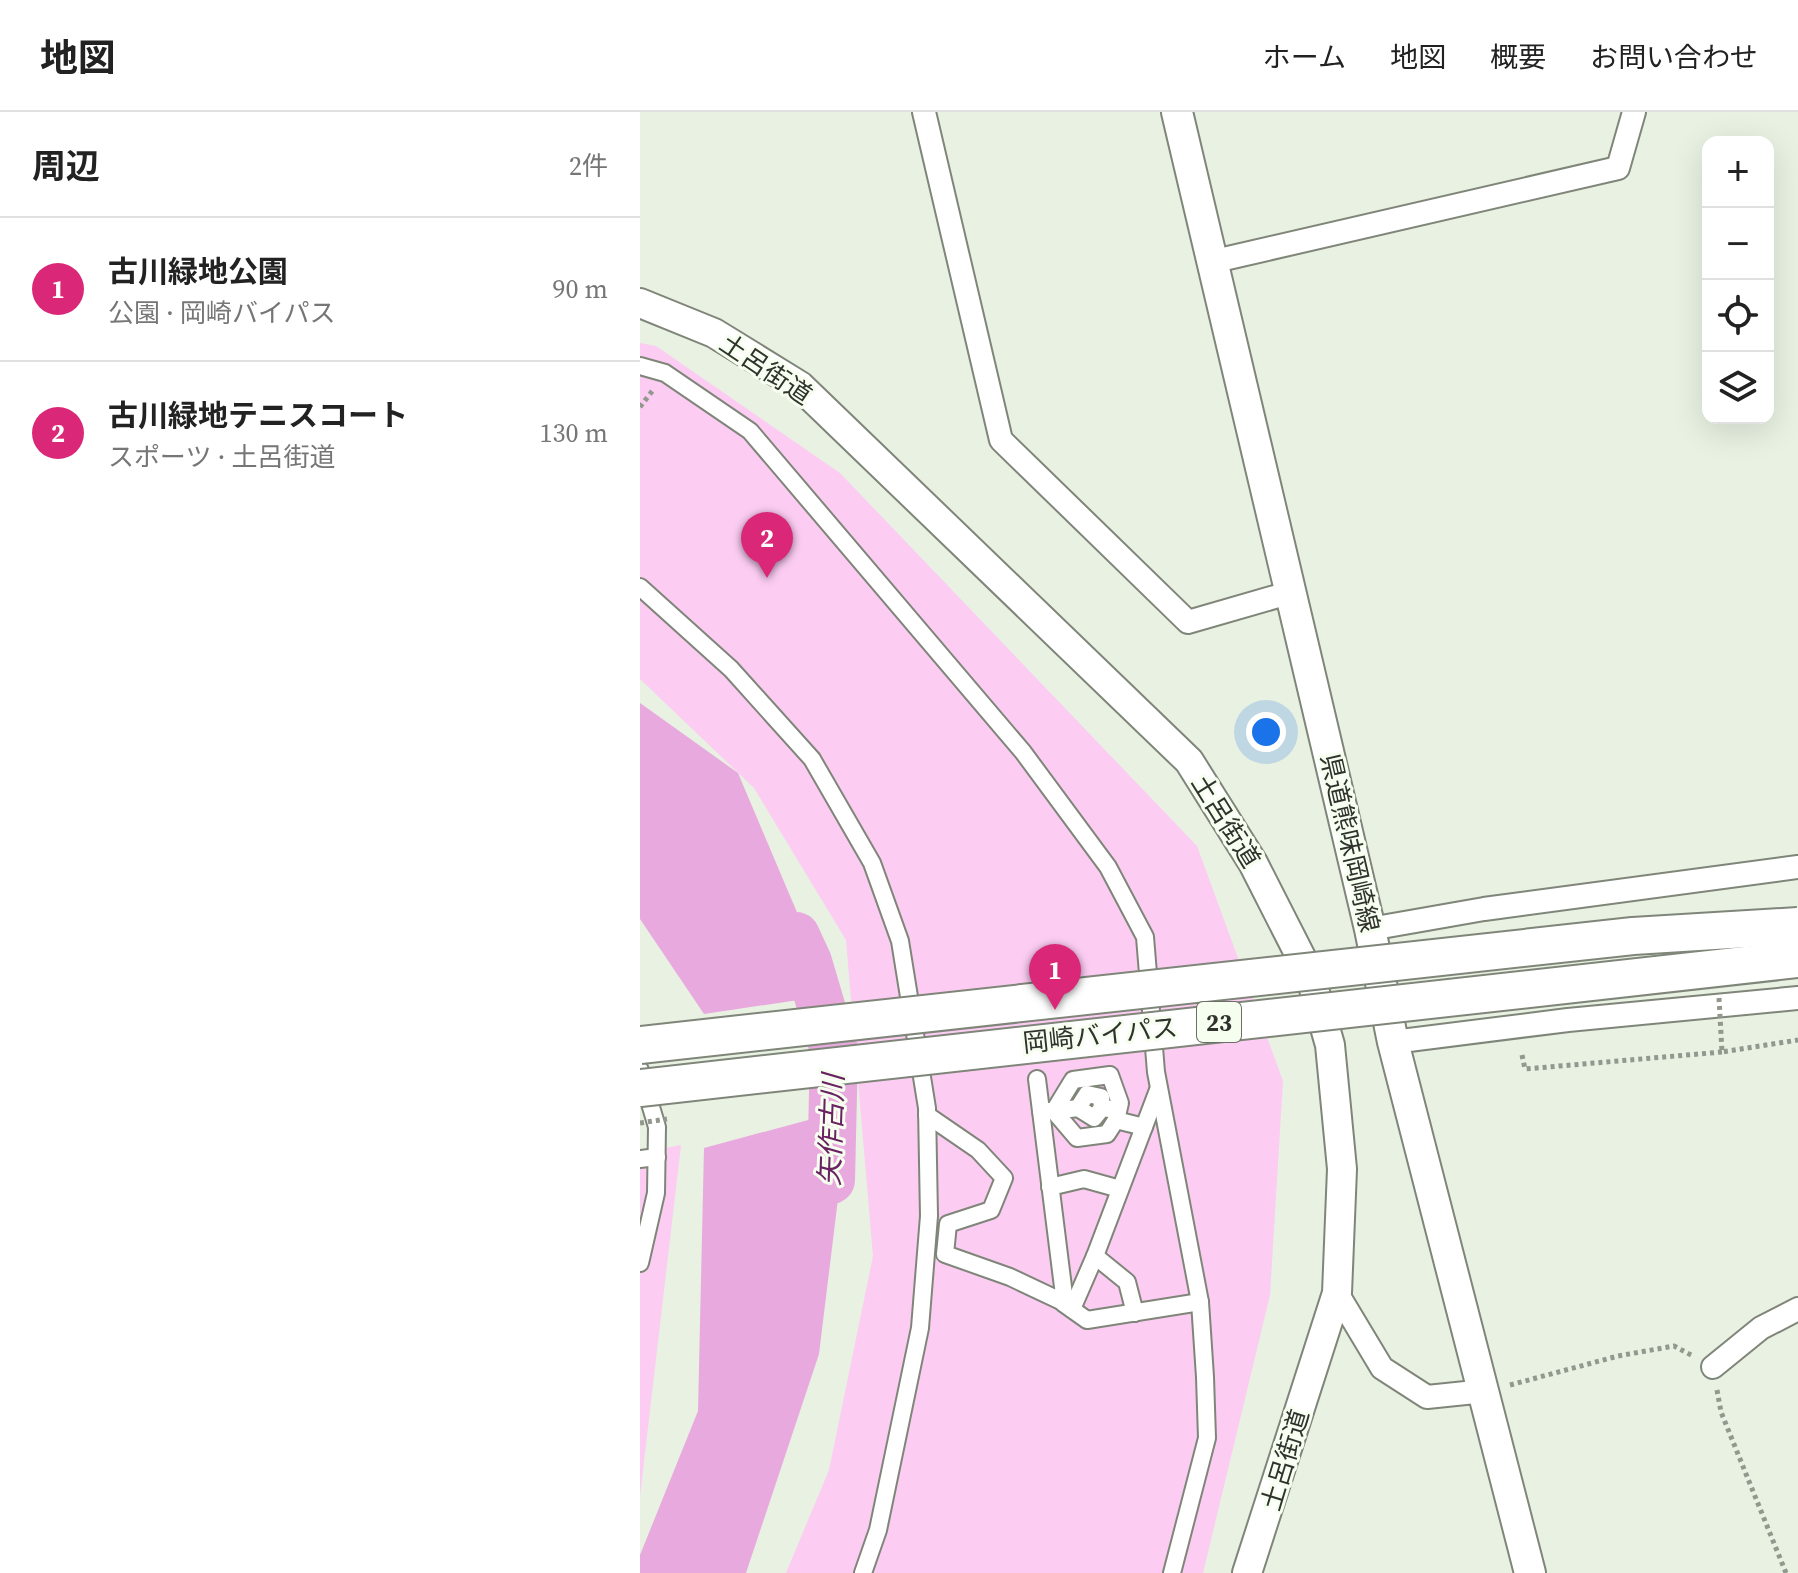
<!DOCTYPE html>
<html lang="ja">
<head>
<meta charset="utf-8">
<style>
	:root { --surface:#fff; --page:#f6f6f6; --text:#222; --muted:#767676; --line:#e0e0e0; --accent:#db2777 }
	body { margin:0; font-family:"Source Serif 4","Noto Sans JP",serif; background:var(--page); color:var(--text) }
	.controls { position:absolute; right:24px; top:24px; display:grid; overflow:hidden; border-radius:16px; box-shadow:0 8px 32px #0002 }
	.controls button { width:72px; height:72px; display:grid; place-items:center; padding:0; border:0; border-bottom:2px solid var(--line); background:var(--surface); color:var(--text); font:40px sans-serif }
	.you { position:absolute; left:626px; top:620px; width:28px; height:28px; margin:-20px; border:6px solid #fff; border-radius:50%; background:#1a73e8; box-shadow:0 0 0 12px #1a73e833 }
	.badge { display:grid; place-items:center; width:52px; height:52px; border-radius:50%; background:var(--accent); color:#fff; font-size:26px; font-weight:700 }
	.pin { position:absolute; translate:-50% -66px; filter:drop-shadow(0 2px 4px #0008) }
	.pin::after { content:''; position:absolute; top:42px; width:28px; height:24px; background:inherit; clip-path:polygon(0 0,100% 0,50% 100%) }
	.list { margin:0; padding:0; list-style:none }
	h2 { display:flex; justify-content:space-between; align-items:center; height:104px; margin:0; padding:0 32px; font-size:34px }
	h2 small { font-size:26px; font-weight:400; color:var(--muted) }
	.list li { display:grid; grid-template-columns:52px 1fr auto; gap:24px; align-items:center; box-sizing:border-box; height:144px; padding:0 32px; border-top:2px solid var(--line) }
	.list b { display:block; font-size:30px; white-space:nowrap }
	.list p { margin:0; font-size:26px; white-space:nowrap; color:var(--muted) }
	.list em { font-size:26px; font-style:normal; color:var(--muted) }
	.icon { flex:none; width:44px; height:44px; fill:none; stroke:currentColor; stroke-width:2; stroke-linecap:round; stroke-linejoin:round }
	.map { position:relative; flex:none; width:1158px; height:1461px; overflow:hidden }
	header { display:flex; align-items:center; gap:48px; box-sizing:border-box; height:112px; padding:0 40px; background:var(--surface); border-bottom:2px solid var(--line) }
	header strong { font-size:38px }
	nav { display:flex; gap:44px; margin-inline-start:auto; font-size:28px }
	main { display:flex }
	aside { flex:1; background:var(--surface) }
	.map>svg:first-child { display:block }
	.green { fill:#fcccf3 }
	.water { fill:#e8a9de }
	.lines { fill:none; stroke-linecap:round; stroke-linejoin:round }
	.river { stroke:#e8a9de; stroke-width:48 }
	.pedestrian-casing { stroke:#7f8679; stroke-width:20 }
	.minor-casing { stroke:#7f8679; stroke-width:26 }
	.tertiary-casing { stroke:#7f8679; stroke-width:32 }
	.secondary-casing { stroke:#7f8679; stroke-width:34 }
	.path { stroke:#92988e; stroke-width:5; stroke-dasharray:4 4; stroke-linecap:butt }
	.pedestrian { stroke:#fff; stroke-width:16 }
	.minor { stroke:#fff; stroke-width:22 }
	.tertiary { stroke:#fff; stroke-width:28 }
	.secondary { stroke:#fff; stroke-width:30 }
	.trunk-bridge-casing { stroke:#7f8679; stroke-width:40; stroke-linecap:butt }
	.path-bridge { stroke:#92988e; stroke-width:5; stroke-dasharray:4 4; stroke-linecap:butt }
	.trunk-bridge { stroke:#fff; stroke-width:36 }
	.labels { text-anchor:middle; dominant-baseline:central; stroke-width:6; stroke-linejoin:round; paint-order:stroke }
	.shield { fill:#f6feef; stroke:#6b6f67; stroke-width:2 }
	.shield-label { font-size:24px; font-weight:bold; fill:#2f322d }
	.street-label { font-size:26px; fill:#2f322d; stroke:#f6feef }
	.water-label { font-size:28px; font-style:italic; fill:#6a2162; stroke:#f6feef }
</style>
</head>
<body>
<header>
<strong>地図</strong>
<nav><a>ホーム</a><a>地図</a><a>概要</a><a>お問い合わせ</a></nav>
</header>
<main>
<aside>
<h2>周辺<small>2件</small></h2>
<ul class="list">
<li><span class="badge">1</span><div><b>古川緑地公園</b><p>公園 · 岡崎バイパス</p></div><em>90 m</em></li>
<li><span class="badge">2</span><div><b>古川緑地テニスコート</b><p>スポーツ · 土呂街道</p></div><em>130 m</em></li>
</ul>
</aside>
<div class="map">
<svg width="1158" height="1461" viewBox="0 0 1158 1461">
	<rect width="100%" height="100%" fill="#e8f1e2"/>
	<g class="green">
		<polygon points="0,231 16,234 200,361 557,734 643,969 630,1183 563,1461 146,1461 189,1358 233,1144 206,828 114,676 0,567"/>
		<polygon points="41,1033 0,1384 0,1041"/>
	</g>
	<g class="water">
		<polygon points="0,591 98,661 192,883 64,902 0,807"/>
		<polygon points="209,997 179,1242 106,1461 0,1461 0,1443 58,1299 64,1036"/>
	</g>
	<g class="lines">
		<polyline class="river" points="156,824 168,850 194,938 191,1068"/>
		<g class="pedestrian-casing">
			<g id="pedestrian">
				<polyline points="0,254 25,261 110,319 383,640 468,755 505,825 516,960 560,1190 565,1265 567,1326 532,1461"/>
				<polyline points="0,475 91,557 172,647 232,751 260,829 287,996 289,1104 280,1216 238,1418 223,1461"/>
				<polyline points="0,958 17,1015 16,1081 0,1151"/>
				<polyline points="438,996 454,1006 462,996"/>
				<polyline points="401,999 414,999 433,968 470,963 480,991 476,1008 504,1015"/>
				<polyline points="414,999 437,1026 467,1022 476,1008"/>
				<polyline points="414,999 438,996 447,982 461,985 462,996 478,998"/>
				<polyline points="287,1003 338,1038 364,1066 351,1098 308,1112 305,1142 370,1165 425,1191 397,967"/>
				<polyline points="0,1047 17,1045"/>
				<polyline points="410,1075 444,1067 480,1077"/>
				<polyline points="455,1144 518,978"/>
				<polyline points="423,1191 447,1208 560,1190"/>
				<polyline points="432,1197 455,1144 487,1170 495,1201"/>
			</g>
		</g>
		<g class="minor-casing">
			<g id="minor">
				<polyline points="284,0 361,328 548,510 652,480"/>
				<polyline points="575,149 978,56 994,0"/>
				<polyline points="730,817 844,797 1158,755"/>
				<polyline points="753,930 928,908 1158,886"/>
				<polyline points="697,1181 742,1256 787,1285 845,1279"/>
				<polyline points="1073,1255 1121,1216 1158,1197"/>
			</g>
		</g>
		<g class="tertiary-casing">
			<polyline id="tertiary" points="0,191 74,221 160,274 549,649 613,751 670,863 690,933 702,1057 697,1181 607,1461"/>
		</g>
		<g class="secondary-casing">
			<polyline id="secondary" points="537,0 730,817 753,930 890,1461"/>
		</g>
		<g class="path">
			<polyline points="0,295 13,278"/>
			<polyline points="882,943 885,957 1082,940"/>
			<polyline points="870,1273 978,1244 1034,1234 1053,1244"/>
			<polyline points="1077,1278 1081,1300 1146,1461"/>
		</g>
		<use href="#pedestrian" class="pedestrian"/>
		<use href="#minor" class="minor"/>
		<use href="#tertiary" class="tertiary"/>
		<use href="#secondary" class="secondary"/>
		<g class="trunk-bridge-casing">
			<g id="trunk-bridge">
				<polyline points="0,933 993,824 1158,814"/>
				<polyline points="0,976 1158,847"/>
			</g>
		</g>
		<g class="path-bridge">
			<polyline points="1079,886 1082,940 1158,928"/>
			<polyline points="0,1011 27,1007"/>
		</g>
		<use href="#trunk-bridge" class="trunk-bridge"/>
	</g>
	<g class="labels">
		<rect class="shield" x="557" y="890" width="44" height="40" rx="6"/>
		<g class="shield-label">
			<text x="579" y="910">23</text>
		</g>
		<g class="street-label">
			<text transform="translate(126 257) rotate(34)">土呂街道</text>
			<text transform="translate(586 709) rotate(58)">土呂街道</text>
			<text transform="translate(710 731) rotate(77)">県道熊味岡崎線</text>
			<text transform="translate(460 923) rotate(-6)">岡崎バイパス</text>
			<text transform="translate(645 1348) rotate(-73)">土呂街道</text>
		</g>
		<g class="water-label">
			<text transform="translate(191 1018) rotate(-88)">矢作古川</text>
		</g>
	</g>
</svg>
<div class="controls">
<button>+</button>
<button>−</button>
<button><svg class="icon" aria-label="locate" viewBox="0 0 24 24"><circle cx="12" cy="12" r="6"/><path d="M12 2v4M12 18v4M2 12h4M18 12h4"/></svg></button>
<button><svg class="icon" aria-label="layers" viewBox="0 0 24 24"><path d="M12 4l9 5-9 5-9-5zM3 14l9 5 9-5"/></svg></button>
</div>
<div class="you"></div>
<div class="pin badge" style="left:415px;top:898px">1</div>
<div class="pin badge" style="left:127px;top:466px">2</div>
</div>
</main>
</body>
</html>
